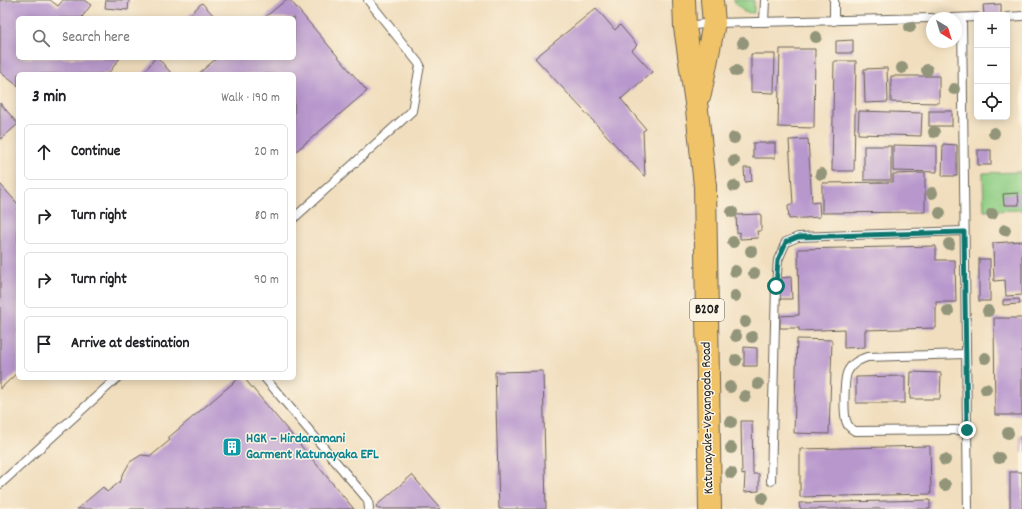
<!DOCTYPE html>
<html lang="en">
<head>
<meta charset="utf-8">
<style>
	:root { --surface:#fff; --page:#f2f2f2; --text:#202124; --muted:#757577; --line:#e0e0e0 }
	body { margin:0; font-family:Dekko,sans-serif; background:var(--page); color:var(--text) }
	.controls { position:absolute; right:12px; top:12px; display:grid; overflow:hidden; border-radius:6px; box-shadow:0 2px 10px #0003 }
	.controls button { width:36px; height:36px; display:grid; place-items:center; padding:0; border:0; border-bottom:1px solid var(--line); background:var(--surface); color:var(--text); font:20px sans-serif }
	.compass { position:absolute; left:926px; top:12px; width:36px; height:36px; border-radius:50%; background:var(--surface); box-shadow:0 2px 10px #0003; rotate:142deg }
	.stop { position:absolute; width:12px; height:12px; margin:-9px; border:3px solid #0f766e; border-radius:50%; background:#fff }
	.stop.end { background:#0f766e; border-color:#fff; box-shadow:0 1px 4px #0008 }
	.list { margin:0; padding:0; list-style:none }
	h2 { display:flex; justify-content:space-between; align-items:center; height:52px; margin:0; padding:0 16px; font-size:17px }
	h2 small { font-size:13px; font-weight:400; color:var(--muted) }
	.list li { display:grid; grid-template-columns:26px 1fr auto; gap:12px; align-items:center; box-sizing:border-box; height:56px; margin:0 8px 8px; padding:0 8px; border:1px solid var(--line); border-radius:6px }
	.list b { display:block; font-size:15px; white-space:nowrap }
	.list em { font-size:13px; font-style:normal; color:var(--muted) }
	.icon { flex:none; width:22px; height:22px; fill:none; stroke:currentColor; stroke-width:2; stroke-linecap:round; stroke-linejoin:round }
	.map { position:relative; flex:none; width:1022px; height:509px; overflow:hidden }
	.search { position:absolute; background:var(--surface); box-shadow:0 2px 10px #0003; left:16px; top:16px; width:280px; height:44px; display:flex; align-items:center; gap:10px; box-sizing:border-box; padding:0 14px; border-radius:6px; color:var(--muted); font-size:15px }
	.panel { position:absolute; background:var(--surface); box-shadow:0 2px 10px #0003; left:16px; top:72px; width:280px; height:308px; border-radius:6px }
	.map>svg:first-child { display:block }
	.green { fill:#8fce84; stroke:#567550 }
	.building { fill:#b897cd }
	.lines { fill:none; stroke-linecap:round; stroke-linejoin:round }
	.lane-casing { stroke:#676055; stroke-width:10 }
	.primary-casing { stroke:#676055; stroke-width:24 }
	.lane { stroke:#fff; stroke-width:8 }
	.primary { stroke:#f0c369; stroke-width:22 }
	.tree { fill:#929579 }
	.route { stroke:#0f766e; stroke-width:5 }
	.labels { text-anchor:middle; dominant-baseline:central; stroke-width:3; stroke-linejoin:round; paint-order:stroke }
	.shield { fill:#fcf5e5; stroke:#5f5d58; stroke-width:1 }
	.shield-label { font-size:13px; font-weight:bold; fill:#1c1c1c }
	.street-label { font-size:14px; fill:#1c1c1c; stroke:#fcf5e5 }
	.culture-label { font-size:14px; font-weight:bold; fill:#0d838f; stroke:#fcf5e5; text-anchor:start }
</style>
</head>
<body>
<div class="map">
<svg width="1022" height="509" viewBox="0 0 1022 509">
	<rect width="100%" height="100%" fill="#fcf5e5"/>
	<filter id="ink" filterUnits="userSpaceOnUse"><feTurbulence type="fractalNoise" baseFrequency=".025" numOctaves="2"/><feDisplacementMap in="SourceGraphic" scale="8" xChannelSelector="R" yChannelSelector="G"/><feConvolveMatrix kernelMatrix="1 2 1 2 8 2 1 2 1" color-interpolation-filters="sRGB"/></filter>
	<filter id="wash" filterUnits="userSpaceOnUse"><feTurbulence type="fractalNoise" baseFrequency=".012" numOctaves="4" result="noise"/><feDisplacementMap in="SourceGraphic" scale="16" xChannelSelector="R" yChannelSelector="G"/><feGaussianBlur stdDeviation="0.9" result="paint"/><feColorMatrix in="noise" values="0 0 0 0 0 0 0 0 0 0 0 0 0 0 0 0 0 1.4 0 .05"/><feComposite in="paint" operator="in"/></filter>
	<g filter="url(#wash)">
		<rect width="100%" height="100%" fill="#f1debe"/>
		<g class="green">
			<polygon points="733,0 754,0 754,13 744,12"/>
			<polygon points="1022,172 1022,210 984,211 983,173"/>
		</g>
		<g id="blocks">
			<g class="building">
				<polygon points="0,0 50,0 58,6 63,0 84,0 91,5 82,17 83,18 18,18 18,58 120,58 108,74 18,74 18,86 0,72"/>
				<polygon points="106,0 129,0 128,10 105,8"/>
				<polygon points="286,0 290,0 367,91 294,153 294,74 198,74 217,58 294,58 294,18 264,18"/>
				<polygon points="202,3 216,18 186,18"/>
				<polygon points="1001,4 1001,15 984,15 983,5"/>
				<polygon points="596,8 615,30 620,25 637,45 632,50 652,72 621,99 646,129 643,131 645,177 535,58"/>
				<polygon points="853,40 853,53 836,53 836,41"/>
				<polygon points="780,49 815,49 814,128 778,127"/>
				<polygon points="751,54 775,54 774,93 751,92"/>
				<polygon points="155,58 158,58 172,74 143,74"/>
				<polygon points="834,61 856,61 854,171 832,171"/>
				<polygon points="887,68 888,102 865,103 864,69"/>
				<polygon points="891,76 939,76 939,103 891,102"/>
				<polygon points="0,103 18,124 0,140"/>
				<polygon points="859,111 922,113 921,136 858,134"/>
				<rect x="929" y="111" width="23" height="15"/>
				<polygon points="808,139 812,203 819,202 820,217 789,219 788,205 793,204 789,140"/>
				<rect x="753" y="143" width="22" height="15"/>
				<polygon points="943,144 957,145 957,176 942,176"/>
				<polygon points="893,145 937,146 937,172 893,171"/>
				<rect x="864" y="146" width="27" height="34"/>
				<rect x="978" y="150" width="13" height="15"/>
				<polygon points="744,168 751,168 752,181 745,182"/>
				<polygon points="925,173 925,212 822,213 822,183 893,182 893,174"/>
				<polygon points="0,184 18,204 18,372 0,389"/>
				<polygon points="1018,193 1019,205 1004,205 1003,194"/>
				<polygon points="761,214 761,231 757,231 758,238 740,239 740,232 737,233 736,215"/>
				<polygon points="1022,241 1022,295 1006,296 1005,280 994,281 993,243"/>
				<polygon points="936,246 936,260 955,260 956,302 936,302 936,328 865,330 865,347 844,348 844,329 799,331 799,328 780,328 780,316 799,315 798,249"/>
				<rect x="979" y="259" width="11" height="42"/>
				<polygon points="791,277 792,299 780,299 780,278"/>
				<polygon points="1019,299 1020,304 1003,305 1003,300"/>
				<polygon points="994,318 1022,318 1022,415 995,415"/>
				<polygon points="797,339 832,340 829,434 794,433"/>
				<polygon points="744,347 757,348 757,366 744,366"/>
				<polygon points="543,371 546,509 499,509 495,372"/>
				<polygon points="911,372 941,373 940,399 910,399"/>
				<polygon points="905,376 905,403 856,403 856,377"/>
				<polygon points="239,378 244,378 354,509 77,509 103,487 107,492 121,481 122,476 130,462 141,455 151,456 170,440 168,438"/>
				<polygon points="741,421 752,421 753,474 759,474 759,491 744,492 745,474 742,475"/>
				<polygon points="1020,436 1022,436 1022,453 1021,453"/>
				<polygon points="930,446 931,494 800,497 800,449"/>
				<rect x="1010" y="472" width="12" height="37"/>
				<polygon points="412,475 441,509 378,509 376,506"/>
				<polygon points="930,500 930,509 800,509 799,503"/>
			</g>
		</g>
	</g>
	<g filter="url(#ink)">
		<use href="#blocks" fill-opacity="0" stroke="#676055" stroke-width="1"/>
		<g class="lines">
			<g class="lane-casing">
				<g id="lane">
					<polyline points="834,0 834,21"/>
					<polyline points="1007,17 1022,16"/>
					<polyline points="952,18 977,17"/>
					<polyline points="962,18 968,509"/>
					<polyline points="764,22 765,0"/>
					<polyline points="685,26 714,23 932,18"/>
					<polyline points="294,218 412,111 420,65 368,0"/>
					<path d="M 966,354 L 867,357 C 859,360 852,363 848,371 C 844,377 843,416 847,423 C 848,427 852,429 855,431 L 967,430"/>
					<polyline points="265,378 368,500 369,509"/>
					<polyline points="771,481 776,286 778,260 786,242 798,237 964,231"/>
					<polyline points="0,484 117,378"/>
				</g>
			</g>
			<g class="primary-casing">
				<g id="primary">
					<polyline points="684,0 685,27 697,110 705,186 710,509"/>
					<polyline points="700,94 714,23 712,0"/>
				</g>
			</g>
			<use href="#lane" class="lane"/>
			<use href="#primary" class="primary"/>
		</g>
		<g class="tree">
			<circle cx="910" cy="27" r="6"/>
			<circle cx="816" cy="37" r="6"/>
			<circle cx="743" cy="43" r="6"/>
			<circle cx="902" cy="68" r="6"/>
			<circle cx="927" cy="70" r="6"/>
			<circle cx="736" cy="71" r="6"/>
			<circle cx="954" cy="89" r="6"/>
			<circle cx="934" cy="132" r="6"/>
			<circle cx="994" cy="133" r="6"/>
			<circle cx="734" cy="138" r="6"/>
			<circle cx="734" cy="161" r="6"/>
			<circle cx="821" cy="174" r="6"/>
			<circle cx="734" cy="186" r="6"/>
			<circle cx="932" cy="193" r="6"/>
			<circle cx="732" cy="212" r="6"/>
			<circle cx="940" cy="213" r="6"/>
			<circle cx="992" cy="214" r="6"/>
			<circle cx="1005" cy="230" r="6"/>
			<circle cx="733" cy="242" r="6"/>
			<circle cx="949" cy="244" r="6"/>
			<circle cx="751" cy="251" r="6"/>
			<circle cx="735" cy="271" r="6"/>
			<circle cx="754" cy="273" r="6"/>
			<circle cx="735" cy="296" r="6"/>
			<circle cx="948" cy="311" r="6"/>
			<circle cx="988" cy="311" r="6"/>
			<circle cx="745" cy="322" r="6"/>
			<circle cx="736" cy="336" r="6"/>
			<circle cx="752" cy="337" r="6"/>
			<circle cx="985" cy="358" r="6"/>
			<circle cx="736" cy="360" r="6"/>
			<circle cx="758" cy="384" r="6"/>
			<circle cx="730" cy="387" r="6"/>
			<circle cx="986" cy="389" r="6"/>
			<circle cx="745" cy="396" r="6"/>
			<circle cx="731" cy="422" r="6"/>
			<circle cx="1008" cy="433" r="6"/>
			<circle cx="731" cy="448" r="6"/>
			<circle cx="999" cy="458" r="6"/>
			<circle cx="945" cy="460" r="6"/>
			<circle cx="731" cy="473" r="6"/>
			<circle cx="945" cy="485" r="6"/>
			<circle cx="763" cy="498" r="6"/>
		</g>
	</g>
	<g class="lines" filter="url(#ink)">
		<polyline class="route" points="776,286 778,260 786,242 798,237 964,232 967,430"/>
	</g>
	<defs>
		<g id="building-square" transform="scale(1)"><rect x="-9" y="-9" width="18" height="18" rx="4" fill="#0f9aa8" stroke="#fcf5e5"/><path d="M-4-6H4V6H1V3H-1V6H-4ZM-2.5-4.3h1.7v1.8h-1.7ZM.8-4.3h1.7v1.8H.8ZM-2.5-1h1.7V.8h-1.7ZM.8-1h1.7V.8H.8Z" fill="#fff"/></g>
	</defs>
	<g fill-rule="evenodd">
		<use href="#building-square" x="232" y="447"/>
	</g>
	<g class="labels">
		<rect class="shield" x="690" y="299" width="34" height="22" rx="3"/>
		<g class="shield-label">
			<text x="707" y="310">B208</text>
		</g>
		<g class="street-label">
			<text transform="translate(708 418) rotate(-91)">Katunayake-Veyangoda Road</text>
		</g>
		<g class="culture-label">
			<text x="246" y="439">HGK – Hirdaramani<tspan x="246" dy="16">Garment Katunayaka EFL</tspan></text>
		</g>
	</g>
</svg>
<div class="controls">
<button>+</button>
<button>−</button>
<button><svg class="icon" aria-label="locate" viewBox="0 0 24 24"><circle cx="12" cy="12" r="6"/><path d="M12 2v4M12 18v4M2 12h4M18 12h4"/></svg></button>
</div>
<svg class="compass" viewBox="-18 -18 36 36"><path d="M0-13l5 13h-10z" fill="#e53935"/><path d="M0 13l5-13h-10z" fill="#757577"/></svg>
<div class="stop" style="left:776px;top:286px"></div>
<div class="stop end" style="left:967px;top:430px"></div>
<div class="search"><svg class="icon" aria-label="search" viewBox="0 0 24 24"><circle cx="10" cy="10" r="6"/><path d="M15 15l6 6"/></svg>Search here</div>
<section class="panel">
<h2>3 min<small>Walk · 190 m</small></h2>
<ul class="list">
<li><svg class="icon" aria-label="ahead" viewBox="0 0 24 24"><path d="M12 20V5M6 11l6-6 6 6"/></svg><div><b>Continue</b></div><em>20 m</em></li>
<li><svg class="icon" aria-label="right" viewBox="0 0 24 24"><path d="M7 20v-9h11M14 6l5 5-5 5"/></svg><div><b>Turn right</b></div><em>80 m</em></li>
<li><svg class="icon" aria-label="right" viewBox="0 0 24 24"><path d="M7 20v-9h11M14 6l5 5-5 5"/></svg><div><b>Turn right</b></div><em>90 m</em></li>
<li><svg class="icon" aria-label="arrive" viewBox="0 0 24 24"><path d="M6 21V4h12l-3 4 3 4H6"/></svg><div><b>Arrive at destination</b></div></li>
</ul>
</section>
</div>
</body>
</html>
